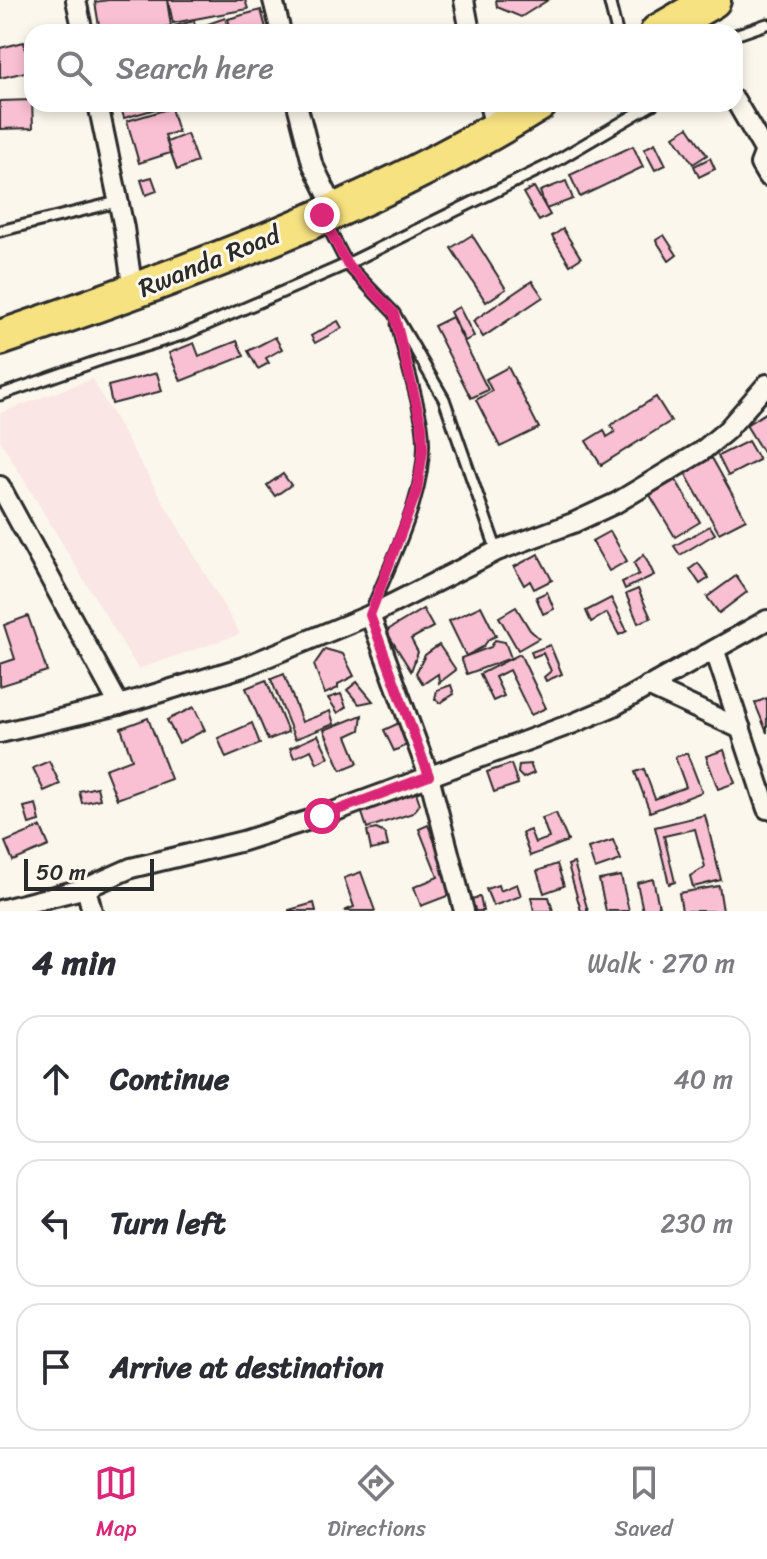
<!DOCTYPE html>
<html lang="en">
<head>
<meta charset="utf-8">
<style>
	:root { --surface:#fff; --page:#f2f2f3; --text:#2b2b33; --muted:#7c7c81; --line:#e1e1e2; --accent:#db2777 }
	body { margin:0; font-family:Sriracha,sans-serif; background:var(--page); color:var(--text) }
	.scale { position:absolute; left:24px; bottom:20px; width:130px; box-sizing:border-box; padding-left:8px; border:4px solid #2b2b2b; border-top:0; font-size:22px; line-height:28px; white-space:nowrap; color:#2b2b2b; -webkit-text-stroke:6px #fbf7ec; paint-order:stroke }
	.stop { position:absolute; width:24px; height:24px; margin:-18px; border:6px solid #db2777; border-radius:50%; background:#fff }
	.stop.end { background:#db2777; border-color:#fff; box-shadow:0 2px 8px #0008 }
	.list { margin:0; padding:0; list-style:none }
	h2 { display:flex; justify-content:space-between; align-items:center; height:104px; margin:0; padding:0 32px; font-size:34px }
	h2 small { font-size:26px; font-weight:400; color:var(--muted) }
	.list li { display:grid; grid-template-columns:52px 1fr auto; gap:24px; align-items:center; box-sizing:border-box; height:128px; margin:0 16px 16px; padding:0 16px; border:2px solid var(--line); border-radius:24px }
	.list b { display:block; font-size:30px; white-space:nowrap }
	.list em { font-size:26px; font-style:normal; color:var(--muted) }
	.icon { flex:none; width:44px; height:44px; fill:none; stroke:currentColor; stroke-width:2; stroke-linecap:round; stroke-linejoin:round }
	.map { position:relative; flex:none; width:767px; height:911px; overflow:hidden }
	.search { position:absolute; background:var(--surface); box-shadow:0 4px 12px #0003; left:24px; right:24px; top:24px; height:88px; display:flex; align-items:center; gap:20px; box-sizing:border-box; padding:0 28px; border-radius:24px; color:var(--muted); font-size:30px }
	.sheet { height:536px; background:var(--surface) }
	nav { display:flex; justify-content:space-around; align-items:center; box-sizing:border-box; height:112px; border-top:2px solid var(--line); background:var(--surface); font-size:22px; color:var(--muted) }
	nav a { display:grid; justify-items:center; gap:4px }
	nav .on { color:var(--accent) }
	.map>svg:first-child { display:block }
	.built { fill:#fae6e4 }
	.building { fill:#f9bfd2; stroke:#2b2b2b; stroke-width:2 }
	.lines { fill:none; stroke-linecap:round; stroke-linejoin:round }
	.lane-casing { stroke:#2b2b2b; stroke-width:15 }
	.street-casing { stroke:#2b2b2b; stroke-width:24 }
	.highway-casing { stroke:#2b2b2b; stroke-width:40 }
	.lane { stroke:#fbf7ec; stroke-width:9 }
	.street { stroke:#fbf7ec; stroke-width:18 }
	.highway { stroke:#f7e281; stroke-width:34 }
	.route { stroke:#db2777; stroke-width:10 }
	.labels { text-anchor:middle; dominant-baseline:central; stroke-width:6; stroke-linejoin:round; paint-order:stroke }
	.street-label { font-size:26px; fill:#2b2b2b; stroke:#fbf7ec }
</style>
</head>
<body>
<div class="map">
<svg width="767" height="911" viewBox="0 0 767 911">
	<rect width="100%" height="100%" fill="#fbf7ec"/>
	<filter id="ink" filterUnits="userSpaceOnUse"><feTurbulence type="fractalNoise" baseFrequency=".0125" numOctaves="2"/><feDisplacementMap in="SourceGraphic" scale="16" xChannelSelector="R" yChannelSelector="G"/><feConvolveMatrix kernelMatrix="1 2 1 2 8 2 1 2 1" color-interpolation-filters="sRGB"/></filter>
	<g filter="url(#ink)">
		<polygon class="built" points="92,379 240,634 138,669 0,440 0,413"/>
		<g class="building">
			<polygon points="108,0 167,0 171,26 134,32 100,32 95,2"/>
			<polygon points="168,0 245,0 248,9 173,23"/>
			<polygon points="496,0 548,0 521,17 497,7"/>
			<polygon points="261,10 267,32 232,32 228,19"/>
			<polygon points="225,18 230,32 204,32 202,26"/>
			<polygon points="194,21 197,32 176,32 174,26"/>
			<polygon points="24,42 30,71 0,78 0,48"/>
			<polygon points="32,100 33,128 0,129 0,101"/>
			<polygon points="120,104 165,104 166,106 124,118"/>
			<polygon points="171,108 178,132 165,135 170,153 139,163 127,121"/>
			<polygon points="688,127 707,155 693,164 674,136"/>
			<polygon points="187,134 197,162 177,170 167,142"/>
			<polygon points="655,143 666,165 655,170 644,149"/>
			<polygon points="633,146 643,167 580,197 570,175"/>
			<polygon points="710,158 715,169 699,177 694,166"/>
			<polygon points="152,177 157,191 146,195 141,180"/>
			<polygon points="566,181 573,199 546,209 540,191"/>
			<polygon points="534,187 550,215 539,221 523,193"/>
			<polygon points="563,229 581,258 570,265 552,236"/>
			<polygon points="472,235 506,289 486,302 451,248"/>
			<polygon points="664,235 677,255 669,261 656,240"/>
			<polygon points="532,281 543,297 483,337 473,321"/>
			<polygon points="459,307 474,336 465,341 450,312"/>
			<polygon points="452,317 488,390 471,398 434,326"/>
			<polygon points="338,321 342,328 315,343 311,336"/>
			<polygon points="275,337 282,349 266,358 269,363 258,369 248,351"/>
			<polygon points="237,341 244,356 181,381 169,353 194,343 199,356"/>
			<polygon points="508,367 539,428 500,447 476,400 492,391 486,379"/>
			<polygon points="157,373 162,391 112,404 108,386"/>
			<polygon points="656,397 671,421 601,465 586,441 604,430 607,437 615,432 611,425"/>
			<polygon points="767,412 767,459 746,425"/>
			<polygon points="748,441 759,460 728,476 718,456"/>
			<polygon points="712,458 746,519 719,533 685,473"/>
			<polygon points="283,474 291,485 275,496 267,485"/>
			<polygon points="676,480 700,522 675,537 650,495"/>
			<polygon points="710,526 715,534 680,555 674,546"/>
			<polygon points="610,531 627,561 609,571 592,541"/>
			<polygon points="538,554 552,580 534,589 530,581 524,585 514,567"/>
			<polygon points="644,554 654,575 625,589 622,582 639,574 634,563"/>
			<polygon points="698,563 709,578 700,584 690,569"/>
			<polygon points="736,576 747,592 719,613 707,597"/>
			<polygon points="638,589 651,618 638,623 626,594"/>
			<polygon points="547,592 554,609 543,614 536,597"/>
			<polygon points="611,598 627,631 619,635 607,613 591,622 586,611"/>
			<polygon points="481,606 496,636 489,639 483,647 466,656 449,621"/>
			<polygon points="516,607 530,630 539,638 518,650 499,617"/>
			<polygon points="423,609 433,627 411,639 418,652 411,671 386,631"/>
			<polygon points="28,616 47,671 0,686 0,664 15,659 4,625"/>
			<polygon points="495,640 505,642 511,658 467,674 461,658 491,647"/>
			<polygon points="439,645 456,670 439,683 438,674 423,684 416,673 425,655"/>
			<polygon points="550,645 562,674 546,681 544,677 551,671 543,653 533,657 531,652"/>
			<polygon points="325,649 343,654 354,676 338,684 338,688 325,694 314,665"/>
			<polygon points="520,654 546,708 531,715 509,670 495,677 504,696 493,701 480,674"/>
			<polygon points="284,674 302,722 330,711 334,724 295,739 271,679"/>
			<polygon points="266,680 288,732 268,740 246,688"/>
			<polygon points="357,682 373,701 359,704 347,690"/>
			<polygon points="451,685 454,694 440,703 435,699 437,690"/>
			<polygon points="341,694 346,707 338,713 328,698"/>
			<polygon points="767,698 767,733 755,703"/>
			<polygon points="194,707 205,730 179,743 167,720"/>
			<polygon points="362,715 360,730 347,736 358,763 341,770 324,730"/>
			<polygon points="148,718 171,779 117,799 105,769 132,759 121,728"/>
			<polygon points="401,722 411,743 394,751 384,730"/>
			<polygon points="252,723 260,744 226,758 218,738"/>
			<polygon points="318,735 329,757 317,763 311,750 294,758 290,748"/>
			<polygon points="724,750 735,783 718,789 706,756"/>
			<polygon points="687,753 702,792 650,812 635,772 644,769 655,799 686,787 675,757"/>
			<polygon points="49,761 60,784 44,791 33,768"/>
			<polygon points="511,764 518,784 494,792 487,772"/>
			<polygon points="530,764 534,773 523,778 518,773 519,765"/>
			<polygon points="97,787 100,799 82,803 79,791"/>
			<polygon points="416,792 420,804 413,813 367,828 361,810"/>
			<polygon points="36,804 40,821 29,824 24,807"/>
			<polygon points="556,813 568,841 530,856 522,833 530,830 535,843 549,838 542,818"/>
			<polygon points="705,815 721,880 693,887 690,876 705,867 695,829 664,836 675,882 669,884 655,827"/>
			<polygon points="428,825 455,893 421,906 414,887 438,877 419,829"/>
			<polygon points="41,827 49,846 13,861 5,842"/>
			<polygon points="376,829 385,833 388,846 371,850 367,831"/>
			<polygon points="613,840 621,860 595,869 588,848"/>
			<polygon points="574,863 588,911 581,911 568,865"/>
			<polygon points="557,864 564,886 544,893 537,871"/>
			<polygon points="361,872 375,911 344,911 354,907 344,878"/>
			<polygon points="621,876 629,911 606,911 599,880"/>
			<polygon points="653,879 660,911 643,911 637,883"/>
			<polygon points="517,884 521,896 493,906 486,889 498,885 500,891"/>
			<polygon points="719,886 723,911 682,911 679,893"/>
			<polygon points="480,897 483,911 469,911 467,900"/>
			<polygon points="531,897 549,897 553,911 534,911"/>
			<polygon points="314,903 316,911 289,911 289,910"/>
		</g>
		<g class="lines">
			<g class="lane-casing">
				<g id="lane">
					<polyline points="609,0 617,32"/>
					<polyline points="735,35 767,24"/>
					<polyline points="325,221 347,264 394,313 444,399 497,551"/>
					<polyline points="0,231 117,202"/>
					<polyline points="0,395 109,357 185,334 347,264 551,164 653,104"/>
					<path d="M 370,613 C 392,559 432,485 422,425 C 416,391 404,357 397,324"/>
				</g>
			</g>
			<g class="street-casing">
				<g id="street">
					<polyline points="76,0 83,32"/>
					<polyline points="273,0 281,32"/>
					<polyline points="464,0 470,32"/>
					<polyline points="735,100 767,155"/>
					<polyline points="98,104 124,228 133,292"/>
					<polyline points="297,104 312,163 335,210"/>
					<polyline points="489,104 496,131"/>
					<polyline points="765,151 760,164 767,176"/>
					<polyline points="0,486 119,705"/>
					<polyline points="370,615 429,776 464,911"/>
					<polyline points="715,651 767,809"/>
					<polyline points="648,686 741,729"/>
					<polyline points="0,733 119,705 243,667 370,615 497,551 573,523 616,503 702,451 727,430 767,384"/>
					<polyline points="86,888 92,911"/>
					<polyline points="0,910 86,888 131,868 243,841 322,816 574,723 612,707 767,620"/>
				</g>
			</g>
			<g class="highway-casing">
				<g id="highway">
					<polyline points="658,32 713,0"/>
					<path d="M 0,338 C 184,275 373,207 539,104"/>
				</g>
			</g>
			<use href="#lane" class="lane"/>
			<use href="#street" class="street"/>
			<use href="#highway" class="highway"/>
		</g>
	</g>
	<g class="lines" filter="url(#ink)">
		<polyline class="route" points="322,215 347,264 394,313 422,426 423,450 417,491 370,615 429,776 322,816"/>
	</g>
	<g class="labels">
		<g class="street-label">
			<text transform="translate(209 261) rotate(-22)">Rwanda Road</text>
		</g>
	</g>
</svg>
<div class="scale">50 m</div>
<div class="stop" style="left:322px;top:816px"></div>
<div class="stop end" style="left:322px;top:215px"></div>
<div class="search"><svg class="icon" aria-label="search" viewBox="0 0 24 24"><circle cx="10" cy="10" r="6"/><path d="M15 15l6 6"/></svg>Search here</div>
</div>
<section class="sheet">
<h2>4 min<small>Walk · 270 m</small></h2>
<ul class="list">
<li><svg class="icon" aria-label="ahead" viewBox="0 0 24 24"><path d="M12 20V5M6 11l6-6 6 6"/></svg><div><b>Continue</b></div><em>40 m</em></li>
<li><svg class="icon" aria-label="left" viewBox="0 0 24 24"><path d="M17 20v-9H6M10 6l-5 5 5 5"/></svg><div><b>Turn left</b></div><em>230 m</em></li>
<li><svg class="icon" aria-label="arrive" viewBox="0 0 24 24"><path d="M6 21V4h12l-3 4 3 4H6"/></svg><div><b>Arrive at destination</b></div></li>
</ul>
</section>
<nav>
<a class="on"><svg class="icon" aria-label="map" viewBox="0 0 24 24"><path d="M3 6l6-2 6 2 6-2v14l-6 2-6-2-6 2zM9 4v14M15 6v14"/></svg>Map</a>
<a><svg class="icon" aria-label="directions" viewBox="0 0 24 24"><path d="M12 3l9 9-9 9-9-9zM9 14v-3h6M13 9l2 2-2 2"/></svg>Directions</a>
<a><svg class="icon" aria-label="saved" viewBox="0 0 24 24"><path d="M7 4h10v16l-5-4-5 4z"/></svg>Saved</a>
</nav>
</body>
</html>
